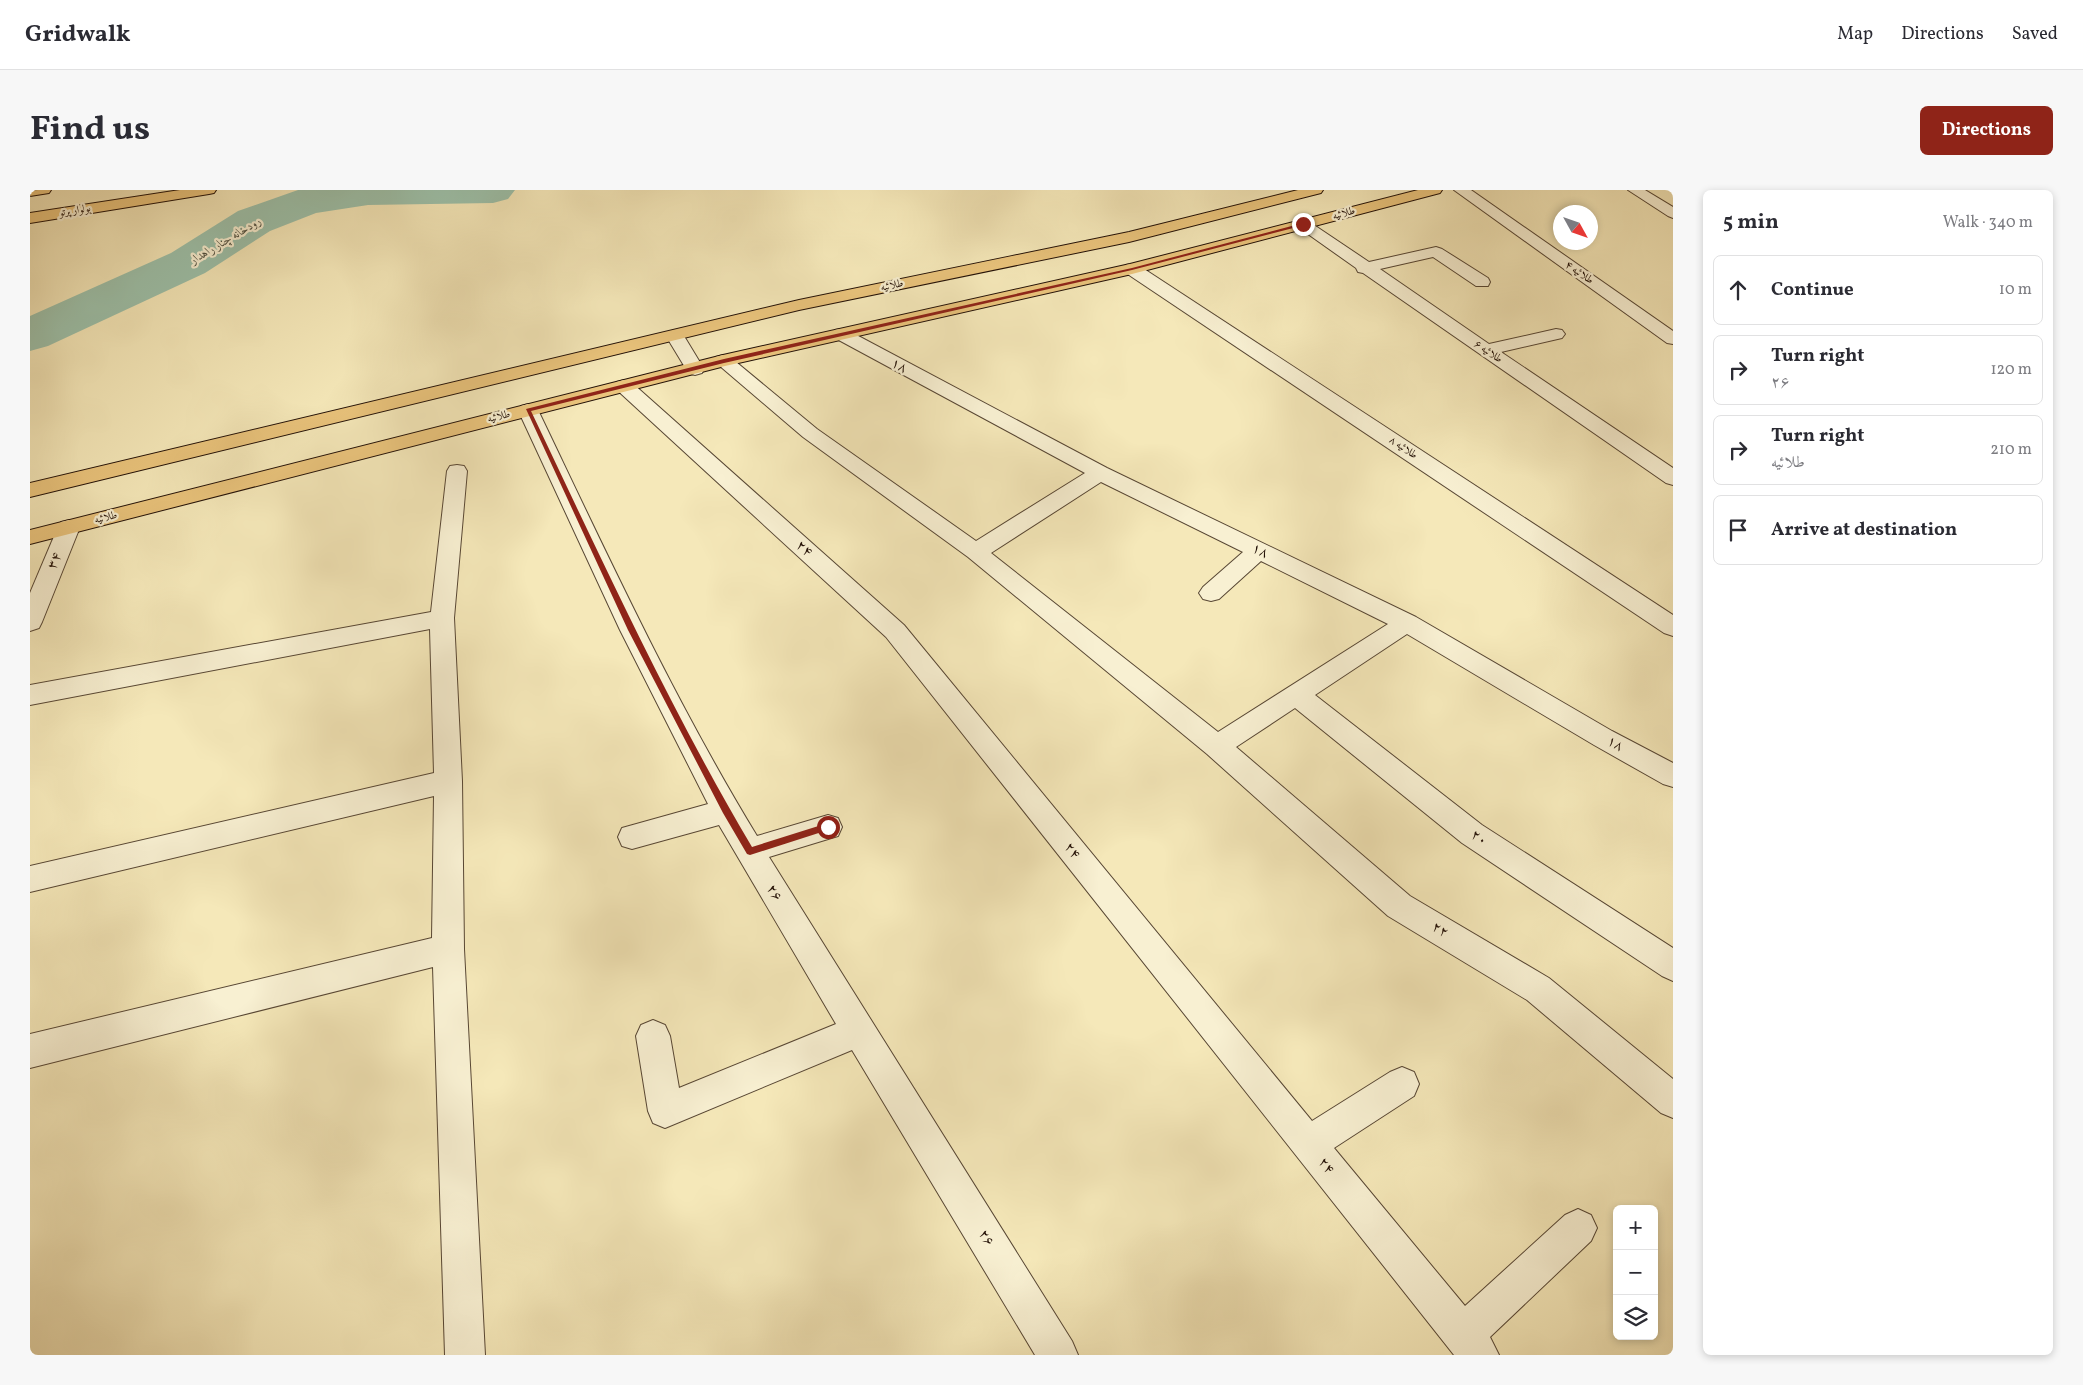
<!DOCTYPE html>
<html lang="en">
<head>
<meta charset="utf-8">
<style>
	:root { --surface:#fff; --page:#f7f7f7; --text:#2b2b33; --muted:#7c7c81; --line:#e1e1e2; --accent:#8f2418 }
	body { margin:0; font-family:Vollkorn,Amiri,serif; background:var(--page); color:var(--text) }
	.controls { position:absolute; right:15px; bottom:15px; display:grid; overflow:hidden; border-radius:8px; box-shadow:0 2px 8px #0003 }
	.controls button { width:45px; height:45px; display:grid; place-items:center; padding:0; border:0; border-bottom:1px solid var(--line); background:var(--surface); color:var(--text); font:25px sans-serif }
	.compass { position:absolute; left:1523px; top:15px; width:45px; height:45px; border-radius:50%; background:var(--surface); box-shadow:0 2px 8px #0003; rotate:130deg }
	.stop { position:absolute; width:15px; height:15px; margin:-11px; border:4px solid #8f2418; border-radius:50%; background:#fff }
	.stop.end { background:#8f2418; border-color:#fff; box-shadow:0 1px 5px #0008 }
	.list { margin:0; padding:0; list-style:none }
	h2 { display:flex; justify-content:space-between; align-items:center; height:65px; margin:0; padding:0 20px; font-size:21px }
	h2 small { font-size:16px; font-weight:400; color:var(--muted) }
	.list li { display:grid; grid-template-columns:32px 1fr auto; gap:15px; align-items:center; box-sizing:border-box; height:70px; margin:0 10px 10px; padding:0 10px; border:1px solid var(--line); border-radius:8px }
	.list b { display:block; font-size:19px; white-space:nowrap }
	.list p { margin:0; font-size:16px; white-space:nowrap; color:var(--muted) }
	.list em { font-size:16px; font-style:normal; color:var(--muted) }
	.icon { flex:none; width:28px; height:28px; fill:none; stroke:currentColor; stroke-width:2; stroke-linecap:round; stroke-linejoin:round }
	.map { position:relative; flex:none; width:1643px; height:1165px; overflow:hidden; border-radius:8px }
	header { display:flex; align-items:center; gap:30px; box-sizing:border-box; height:70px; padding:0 25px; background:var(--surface); border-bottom:1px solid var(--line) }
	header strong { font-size:24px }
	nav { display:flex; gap:28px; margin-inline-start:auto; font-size:18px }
	.intro { display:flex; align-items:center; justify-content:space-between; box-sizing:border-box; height:120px; padding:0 30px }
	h1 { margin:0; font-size:35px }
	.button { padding:12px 22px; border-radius:8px; background:var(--accent); color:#fff; font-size:18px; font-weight:700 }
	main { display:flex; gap:30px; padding:0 30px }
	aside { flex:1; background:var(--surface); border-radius:8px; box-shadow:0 2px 8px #0003 }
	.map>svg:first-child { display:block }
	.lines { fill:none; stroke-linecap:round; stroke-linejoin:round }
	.river { fill:#9dc1aa; fill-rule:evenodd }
	.minor-casing { stroke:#584734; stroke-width:2 }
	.major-casing { stroke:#231107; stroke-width:2 }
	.minor { fill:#f8f0d2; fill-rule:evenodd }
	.major { fill:#eac47c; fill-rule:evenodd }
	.route { fill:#8f2418 }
	.labels { text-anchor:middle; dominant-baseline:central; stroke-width:4.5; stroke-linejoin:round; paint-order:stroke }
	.far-street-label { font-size:11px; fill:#231107; stroke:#f8f0d2 }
	.far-water-label { font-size:12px; font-style:italic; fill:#4e4f40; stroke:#f8f0d2 }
	.street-label { font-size:14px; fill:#231107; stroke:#f8f0d2 }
</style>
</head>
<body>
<header>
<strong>Gridwalk</strong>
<nav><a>Map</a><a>Directions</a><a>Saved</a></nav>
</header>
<div class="intro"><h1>Find us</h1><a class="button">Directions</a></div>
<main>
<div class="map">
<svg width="1643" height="1165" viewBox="0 0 1643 1165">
	<rect width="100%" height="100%" fill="#f5e8b9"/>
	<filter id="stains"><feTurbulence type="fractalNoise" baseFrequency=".004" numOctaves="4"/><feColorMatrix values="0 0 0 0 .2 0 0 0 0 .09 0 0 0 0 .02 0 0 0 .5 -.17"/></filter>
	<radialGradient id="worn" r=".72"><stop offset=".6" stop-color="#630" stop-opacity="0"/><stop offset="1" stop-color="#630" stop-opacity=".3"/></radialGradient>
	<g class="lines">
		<polygon class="river" points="268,0 485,0 478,9 463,13 338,15 286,23 240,41 175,83 18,156 0,161 0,126 141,63 208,21"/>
		<g class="minor-casing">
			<g id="minor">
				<polygon points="1424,0 1441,0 1643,141 1643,154 1637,153"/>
				<polygon points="1598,0 1615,0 1643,17 1643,28 1638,26"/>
				<polygon points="1273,29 1278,31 1339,72 1406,57 1412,59 1458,88 1460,92 1458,96 1446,96 1403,67 1350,79 1459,154 1526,139 1532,140 1535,144 1532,148 1471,162 1643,278 1643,295 1636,293 1333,83 1328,82 1326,78 1268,37 1265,34 1268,31"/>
				<polygon points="1102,74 1108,75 1643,425 1643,446 1634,443 1096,83 1094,79 1096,75"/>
				<path d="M 811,139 L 817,140 L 1077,278 L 1386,427 L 1582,541 L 1643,573 L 1643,597 L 1633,594 L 1564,555 L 1377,444 L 1285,505 L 1452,635 L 1643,758 L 1643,791 L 1632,786 L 1432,653 L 1265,518 L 1206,557 L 1380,706 L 1519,788 L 1643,889 L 1643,928 L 1631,923 L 1497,810 L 1358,726 L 1177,564 L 938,367 L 773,247 L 684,171 L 686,167 L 693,165 L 700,167 L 787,239 L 946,351 L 1055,283 L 805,148 L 802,144 L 805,140 ZM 1071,292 L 1213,362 L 1173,397 L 1169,403 L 1173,409 L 1181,411 L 1189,409 L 1231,371 L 1358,434 L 1188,542 L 961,363 Z"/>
				<polygon points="645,141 651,142 654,146 674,179 672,183 665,185 658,183 656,179 636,146 639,142"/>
				<polygon points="594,190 601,192 874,435 1282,931 1360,882 1372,877 1384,882 1389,894 1384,906 1304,958 1435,1116 1535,1025 1548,1019 1561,1025 1567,1038 1561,1051 1460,1147 1469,1165 1424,1165 856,447 587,200 584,196 587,192"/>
				<path d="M 498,214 L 505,216 L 508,220 C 577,364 644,510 727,646 L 798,625 L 808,628 L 812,637 L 808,646 L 739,667 L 1042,1151 L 1048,1165 L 1005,1165 L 822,860 L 635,938 L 623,933 L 618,921 L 606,846 L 611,835 L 623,830 L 635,835 L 640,846 L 649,898 L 806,834 L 689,635 L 602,659 L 592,656 L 588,647 L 592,638 L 678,614 L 590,440 L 488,220 L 491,216 Z"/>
				<polygon points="427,275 434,276 437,281 424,428 432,591 434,759 455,1165 415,1165 403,777 0,878 0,844 402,748 404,606 0,702 0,676 404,583 400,439 0,515 0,495 401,422 417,281 420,276"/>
				<polygon points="39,330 47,332 50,337 12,432 9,438 0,441 0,403 28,337 31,332"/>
			</g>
		</g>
		<g class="major-casing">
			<g id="major">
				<polygon points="0,0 21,0 19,3 0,6"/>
				<polygon points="150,0 186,0 184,3 179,4 0,33 0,23"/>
				<polygon points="1268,0 1293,0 1291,3 1099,52 769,120 0,307 0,293 769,110 1099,42"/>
				<polygon points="1388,0 1412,0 1410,3 1102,84 695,176 0,354 0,340 693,165 1100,74"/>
			</g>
		</g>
		<use href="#minor" class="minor"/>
		<use href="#major" class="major"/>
	</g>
	<path class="route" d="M 1273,33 L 1275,35 L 1102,80 L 694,173 L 501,221 C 571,368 639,517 722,657 L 798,633 L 802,637 L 798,640 L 720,665 L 717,664 L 693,623 L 598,440 L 496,219 L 694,169 L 1102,78 Z"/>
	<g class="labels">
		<g class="far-street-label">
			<text transform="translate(45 21) rotate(-9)">بولوار پرتو</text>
			<text transform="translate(1314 24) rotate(-15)">طلائیه</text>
			<text transform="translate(1549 83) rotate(35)">طلائیه ۴</text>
			<text transform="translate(862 96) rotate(-12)">طلائیه</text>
			<text transform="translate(1458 162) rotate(34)">طلائیه ۶</text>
			<text transform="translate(469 227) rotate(-14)">طلائیه</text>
			<text transform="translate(1373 258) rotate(34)">طلائیه ۸</text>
			<text transform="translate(76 328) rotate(-14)">طلائیه</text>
		</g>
		<g class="far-water-label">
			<text transform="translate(196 51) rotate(-31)">رودخانه چنار راهدار</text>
		</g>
		<g class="street-label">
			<text transform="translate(869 176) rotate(28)">۱۸</text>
			<text transform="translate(774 359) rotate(42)">۲۴</text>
			<text transform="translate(1230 361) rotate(26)">۱۸</text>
			<text transform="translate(25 371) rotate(-67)">۳۴</text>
			<text transform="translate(1585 554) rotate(29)">۱۸</text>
			<text transform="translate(1449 648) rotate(34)">۲۰</text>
			<text transform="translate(1042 661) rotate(51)">۲۴</text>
			<text transform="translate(744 703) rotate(59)">۲۶</text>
			<text transform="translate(1410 740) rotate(31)">۲۲</text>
			<text transform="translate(1296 976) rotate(51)">۲۴</text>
			<text transform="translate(956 1048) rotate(58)">۲۶</text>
		</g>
	</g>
	<rect width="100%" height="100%" filter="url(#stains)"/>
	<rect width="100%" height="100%" fill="url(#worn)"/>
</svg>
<div class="controls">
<button>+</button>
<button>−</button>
<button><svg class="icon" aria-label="layers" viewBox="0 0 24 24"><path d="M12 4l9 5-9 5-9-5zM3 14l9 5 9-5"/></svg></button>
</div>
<svg class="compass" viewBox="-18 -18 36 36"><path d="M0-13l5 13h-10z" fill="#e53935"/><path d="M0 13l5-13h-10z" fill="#7c7c81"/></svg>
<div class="stop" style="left:798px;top:637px"></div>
<div class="stop end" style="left:1273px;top:34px"></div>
</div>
<aside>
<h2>5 min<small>Walk · 340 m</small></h2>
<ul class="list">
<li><svg class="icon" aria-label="ahead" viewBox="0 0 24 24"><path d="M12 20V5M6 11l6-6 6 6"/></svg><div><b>Continue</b></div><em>10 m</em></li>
<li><svg class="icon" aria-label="right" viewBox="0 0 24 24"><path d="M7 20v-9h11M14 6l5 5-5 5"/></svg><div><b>Turn right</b><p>۲۶</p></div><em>120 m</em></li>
<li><svg class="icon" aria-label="right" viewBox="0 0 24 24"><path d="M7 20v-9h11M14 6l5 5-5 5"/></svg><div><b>Turn right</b><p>طلائیه</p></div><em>210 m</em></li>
<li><svg class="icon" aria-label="arrive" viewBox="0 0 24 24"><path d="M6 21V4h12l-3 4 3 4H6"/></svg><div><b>Arrive at destination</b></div></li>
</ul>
</aside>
</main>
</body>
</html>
